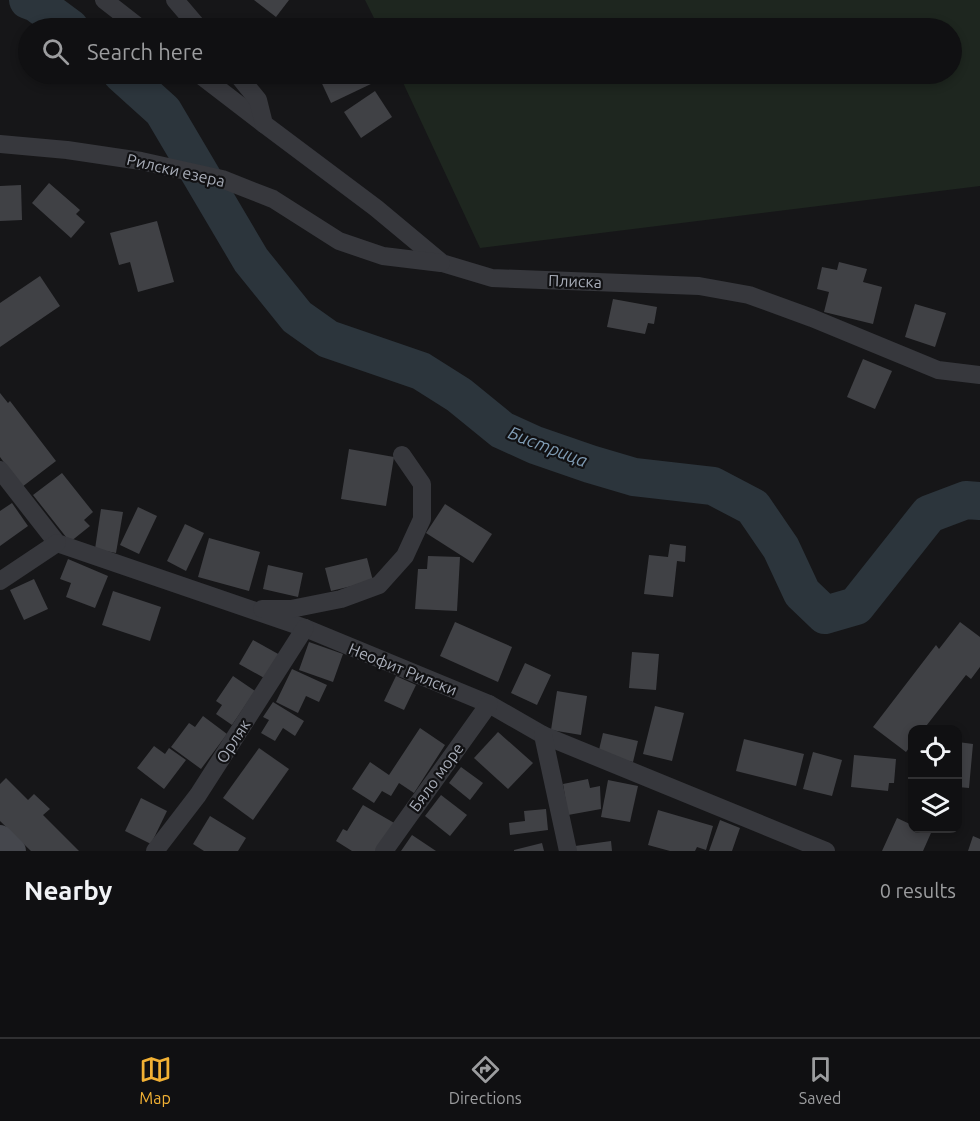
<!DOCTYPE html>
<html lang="en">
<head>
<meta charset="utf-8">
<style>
	:root { --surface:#101012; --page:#19191b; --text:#f1f3f6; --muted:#9c9d9f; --line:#303032; --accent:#f2b134 }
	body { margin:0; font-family:Ubuntu,sans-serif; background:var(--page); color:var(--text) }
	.controls { position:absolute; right:18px; bottom:18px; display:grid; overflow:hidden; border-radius:12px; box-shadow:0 3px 9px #0003 }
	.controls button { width:54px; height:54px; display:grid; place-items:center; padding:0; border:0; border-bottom:2px solid var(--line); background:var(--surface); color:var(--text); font:30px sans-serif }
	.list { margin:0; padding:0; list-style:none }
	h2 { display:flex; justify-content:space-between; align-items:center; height:78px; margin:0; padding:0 24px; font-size:26px }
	h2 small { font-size:20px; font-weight:400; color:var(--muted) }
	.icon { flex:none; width:33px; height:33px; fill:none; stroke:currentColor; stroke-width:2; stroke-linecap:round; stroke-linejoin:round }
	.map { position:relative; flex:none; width:980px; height:851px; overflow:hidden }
	.search { position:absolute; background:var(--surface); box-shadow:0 3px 9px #0003; left:18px; right:18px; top:18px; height:66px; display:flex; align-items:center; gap:15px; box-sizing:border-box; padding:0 21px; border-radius:33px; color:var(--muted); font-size:22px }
	.sheet { height:186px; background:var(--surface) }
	nav { display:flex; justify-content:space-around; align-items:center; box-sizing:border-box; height:84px; border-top:2px solid var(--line); background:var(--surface); font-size:16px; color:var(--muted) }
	nav a { display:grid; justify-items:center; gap:3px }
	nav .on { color:var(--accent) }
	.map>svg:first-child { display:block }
	.green { fill:#1e261f }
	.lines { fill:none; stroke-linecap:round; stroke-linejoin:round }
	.river { stroke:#2c353c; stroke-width:38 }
	.building { fill:#404145 }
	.street { stroke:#37383d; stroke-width:18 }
	.secondary { stroke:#45474d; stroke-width:26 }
	.labels { text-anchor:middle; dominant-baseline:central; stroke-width:4.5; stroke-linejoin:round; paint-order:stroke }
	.street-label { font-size:16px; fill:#a8adb8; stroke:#111113 }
	.water-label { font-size:18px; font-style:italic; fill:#7f9bb3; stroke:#111113 }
</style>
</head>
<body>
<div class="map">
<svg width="980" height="851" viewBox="0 0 980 851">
	<rect width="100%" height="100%" fill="#161618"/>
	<polygon class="green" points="365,0 980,0 980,186 480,248 399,74 952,74 952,28 379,28"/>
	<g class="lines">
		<g class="river">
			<polyline points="28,0 36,3 70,28"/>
			<polyline points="122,74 163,111 251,260 297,317 328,339 421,371 459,395 502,430 535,445 590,464 634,477 713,486 753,507 781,548 802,593 825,615 856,606 929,514 966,500 980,501"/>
		</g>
	</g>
	<g class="building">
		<polygon points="254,0 289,0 276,17"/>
		<polygon points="321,74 368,74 373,83 331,103 318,75"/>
		<polygon points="375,91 392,117 361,138 344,112"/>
		<polygon points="49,183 80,210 76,214 85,222 71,238 32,203"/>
		<polygon points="21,185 22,220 0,221 0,186"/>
		<polygon points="157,221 174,282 138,292 130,262 119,265 110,233"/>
		<polygon points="839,262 867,269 863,282 882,287 873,324 824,312 829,292 817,289 822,267 837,270"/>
		<polygon points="40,276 60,306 0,347 0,303"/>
		<polygon points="613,299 657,307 654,324 648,323 645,334 607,327"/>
		<polygon points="915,304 946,313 935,347 905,337"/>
		<polygon points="863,359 892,371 875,409 847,397"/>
		<polygon points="0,393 8,403 10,401 56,461 22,487 0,457"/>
		<polygon points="349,449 394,457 386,506 341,499"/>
		<polygon points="62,473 93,512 84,520 90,526 70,542 33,495"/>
		<polygon points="12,503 28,526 0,546 0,511"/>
		<polygon points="445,504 492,534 473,563 426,533"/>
		<polygon points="138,507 157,516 139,554 120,545"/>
		<polygon points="101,509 123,512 116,553 95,549"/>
		<polygon points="185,524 204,533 186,571 167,561"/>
		<polygon points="209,538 260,552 249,591 198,577"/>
		<polygon points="670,544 686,546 685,562 677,561 673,597 644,594 649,555 668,557"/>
		<polygon points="428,556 460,557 457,611 415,609 418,569 427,569"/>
		<polygon points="367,558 373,581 331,591 325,568"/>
		<polygon points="68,559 108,576 95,608 66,597 71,583 60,579"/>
		<polygon points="268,565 303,573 298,597 263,589"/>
		<polygon points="34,579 48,609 24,620 10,590"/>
		<polygon points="113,591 161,607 150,641 102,625"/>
		<polygon points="455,622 512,647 498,682 440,656"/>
		<polygon points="960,622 980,637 980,667 971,679 966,675 923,730 912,730 912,744 906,752 873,727 936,645 939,649"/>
		<polygon points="253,640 280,655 266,679 239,664"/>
		<polygon points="309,642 343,654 333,682 299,670"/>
		<polygon points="632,652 659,654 656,690 629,688"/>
		<polygon points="525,663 551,675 537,705 511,693"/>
		<polygon points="292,669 327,685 319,702 306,696 298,713 276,702"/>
		<polygon points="233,676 255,691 232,725 216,714 222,705 216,701"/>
		<polygon points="396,676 416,685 404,710 384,701"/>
		<polygon points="557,691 587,696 581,735 551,730"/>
		<polygon points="273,702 304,721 295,736 283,728 275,741 261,733 269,720 263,717"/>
		<polygon points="655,706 684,713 672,761 643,754"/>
		<polygon points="203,716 227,734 201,769 171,747 189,723 195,727"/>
		<polygon points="420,728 445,745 414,793 399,783 391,796 382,791 374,803 352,789 370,762 389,775"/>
		<polygon points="498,732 533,763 508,789 474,758"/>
		<polygon points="603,733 638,741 633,762 598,754"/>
		<polygon points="744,739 804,754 796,786 736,771"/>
		<polygon points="958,742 973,744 969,788 958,787"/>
		<polygon points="154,746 165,754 169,748 186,760 164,789 137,768"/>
		<polygon points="259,748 289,769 253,820 223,798"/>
		<polygon points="813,752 842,760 832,796 803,789"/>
		<polygon points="854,755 896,759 894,783 889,783 888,791 851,787"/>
		<polygon points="461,767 483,783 470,800 449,783"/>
		<polygon points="6,778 28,800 34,794 50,809 43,815 79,851 31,851 0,821 0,784"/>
		<polygon points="588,779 590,788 600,786 601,809 568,815 563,784"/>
		<polygon points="608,780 638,786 630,822 601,817"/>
		<polygon points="441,795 467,815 450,836 425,816"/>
		<polygon points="141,798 167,811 151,844 125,831"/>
		<polygon points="363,805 396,824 380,851 352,851 336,841 343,829 347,831"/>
		<polygon points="546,809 548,830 510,835 509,823 525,821 524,811"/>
		<polygon points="658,810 713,826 706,850 697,847 695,851 670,851 648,845"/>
		<polygon points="210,816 246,838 238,851 204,851 193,844"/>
		<polygon points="897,818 912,825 912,828 921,828 931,833 923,851 882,851"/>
		<polygon points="720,820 740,828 732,851 709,851"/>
		<polygon points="412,835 436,851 401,851"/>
		<polygon points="973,836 980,839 980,851 968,851"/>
		<polygon points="611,841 612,851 576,851 575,846"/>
		<polygon points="542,843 544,851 514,851 514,850"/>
	</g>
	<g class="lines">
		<g class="street">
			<polyline points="104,0 140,28"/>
			<polyline points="175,0 199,28"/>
			<polyline points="199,74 264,124"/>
			<polyline points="237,74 258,100 264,124 376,208 442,263 492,278 699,286 749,295 812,318 938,370 980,375"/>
			<polyline points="0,144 67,150 141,161 222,179 273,199 339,241 383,256 441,263"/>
			<polyline points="0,470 57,543 305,628 489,704 543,735 826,851"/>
			<polyline points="0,581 57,543"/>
			<polyline points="262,609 291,609 341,599 379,585 405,556 422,519 422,484 402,455"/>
			<polyline points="543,735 568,851"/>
			<polyline points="155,851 198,795 305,628"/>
			<polyline points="384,851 489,704"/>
		</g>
		<polyline class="secondary" points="0,838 13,851"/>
	</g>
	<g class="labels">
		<g class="street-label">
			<text transform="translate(176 170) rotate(13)">Рилски езера</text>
			<text transform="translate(575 281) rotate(2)">Плиска</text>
			<text transform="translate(403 669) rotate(22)">Неофит Рилски</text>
			<text transform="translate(233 741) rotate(-57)">Орляк</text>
			<text transform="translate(436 777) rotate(-54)">Бяло море</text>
		</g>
		<g class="water-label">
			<text transform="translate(548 446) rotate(21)">Бистрица</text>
		</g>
	</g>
</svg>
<div class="controls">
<button><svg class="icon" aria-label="locate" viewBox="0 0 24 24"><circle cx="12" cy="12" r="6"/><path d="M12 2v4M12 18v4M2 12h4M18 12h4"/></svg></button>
<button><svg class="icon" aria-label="layers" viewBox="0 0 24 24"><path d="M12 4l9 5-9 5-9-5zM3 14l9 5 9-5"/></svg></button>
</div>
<div class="search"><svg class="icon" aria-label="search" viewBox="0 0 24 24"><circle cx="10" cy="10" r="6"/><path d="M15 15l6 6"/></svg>Search here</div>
</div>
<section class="sheet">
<h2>Nearby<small>0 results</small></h2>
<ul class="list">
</ul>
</section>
<nav>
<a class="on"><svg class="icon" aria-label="map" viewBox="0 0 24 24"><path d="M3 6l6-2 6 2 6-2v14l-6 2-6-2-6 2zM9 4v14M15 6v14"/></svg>Map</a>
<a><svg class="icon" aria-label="directions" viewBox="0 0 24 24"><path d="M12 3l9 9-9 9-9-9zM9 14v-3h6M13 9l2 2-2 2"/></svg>Directions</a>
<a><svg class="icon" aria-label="saved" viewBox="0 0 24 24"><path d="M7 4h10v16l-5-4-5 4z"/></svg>Saved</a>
</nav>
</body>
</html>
